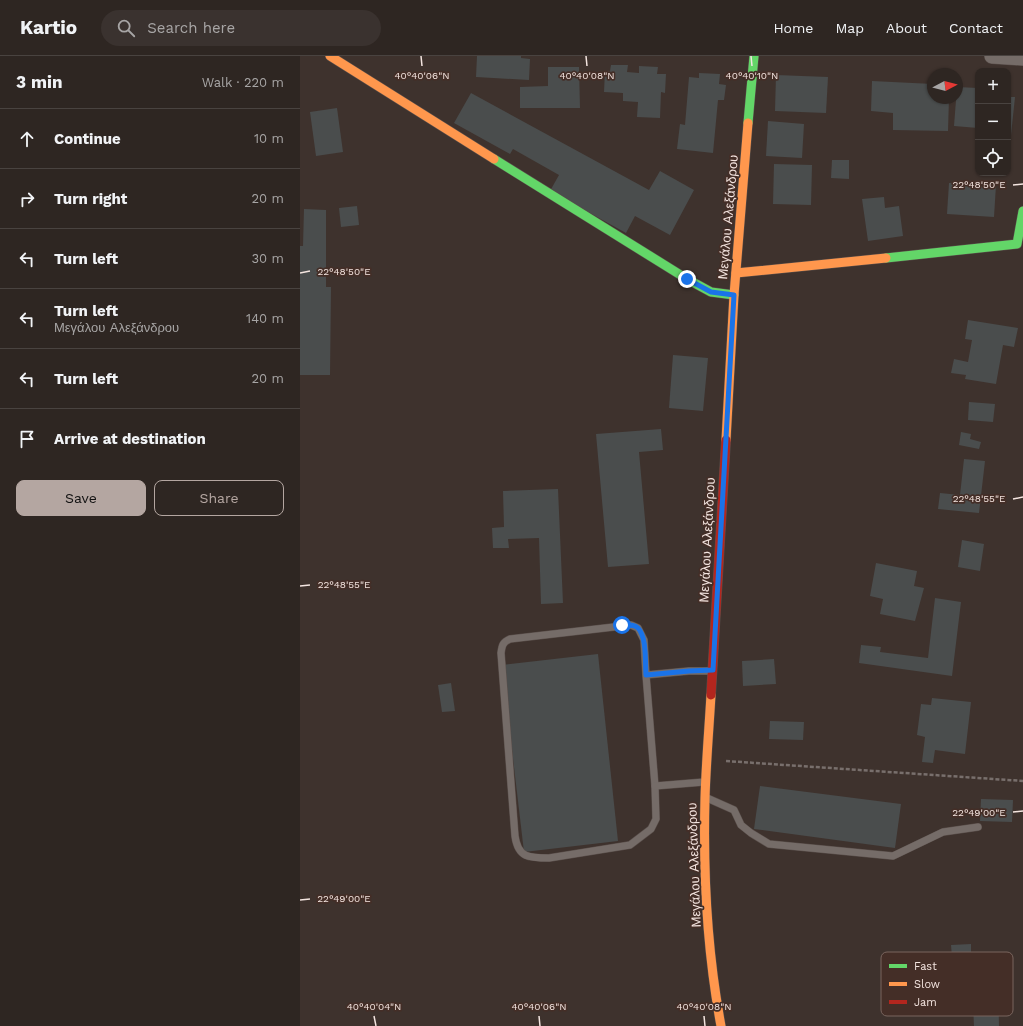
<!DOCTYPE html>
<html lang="en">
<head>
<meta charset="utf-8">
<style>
	:root { --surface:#2e2622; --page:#3a322f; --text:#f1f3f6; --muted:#a7a5a5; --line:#494340; --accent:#b4a6a1 }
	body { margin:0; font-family:"Work Sans",sans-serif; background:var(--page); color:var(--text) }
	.controls { position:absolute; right:12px; top:12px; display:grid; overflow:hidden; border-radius:8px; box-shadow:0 1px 3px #0004 }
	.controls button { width:36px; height:36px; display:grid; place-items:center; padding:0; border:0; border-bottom:1px solid var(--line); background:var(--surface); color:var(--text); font:20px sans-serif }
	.compass { position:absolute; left:627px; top:12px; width:36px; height:36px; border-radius:50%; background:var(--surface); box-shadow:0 1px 3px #0004; rotate:83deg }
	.stop { position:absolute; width:12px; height:12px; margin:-9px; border:3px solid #1a73e8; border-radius:50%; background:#fff }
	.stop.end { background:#1a73e8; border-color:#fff; box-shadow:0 1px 4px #0008 }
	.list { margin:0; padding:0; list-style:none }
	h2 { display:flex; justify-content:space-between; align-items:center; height:52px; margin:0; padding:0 16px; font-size:17px }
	h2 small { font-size:13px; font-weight:400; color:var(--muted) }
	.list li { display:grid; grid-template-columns:26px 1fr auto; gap:12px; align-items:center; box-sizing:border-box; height:60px; padding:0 16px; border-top:1px solid var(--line) }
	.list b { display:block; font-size:15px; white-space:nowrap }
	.list p { margin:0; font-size:13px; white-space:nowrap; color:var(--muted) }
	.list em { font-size:13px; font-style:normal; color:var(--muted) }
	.actions { display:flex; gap:8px; padding:12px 16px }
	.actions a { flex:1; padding:9px 0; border:1px solid var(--accent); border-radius:8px; text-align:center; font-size:14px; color:var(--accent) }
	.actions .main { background:var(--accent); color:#111 }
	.icon { flex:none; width:22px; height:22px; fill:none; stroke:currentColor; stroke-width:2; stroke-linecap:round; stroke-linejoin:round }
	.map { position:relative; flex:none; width:723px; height:970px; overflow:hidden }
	header { display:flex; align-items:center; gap:24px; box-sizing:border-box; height:56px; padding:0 20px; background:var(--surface); border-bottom:1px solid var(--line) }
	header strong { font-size:19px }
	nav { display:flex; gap:22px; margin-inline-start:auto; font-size:14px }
	.search { width:280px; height:36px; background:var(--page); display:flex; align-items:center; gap:10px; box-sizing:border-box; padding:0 14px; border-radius:22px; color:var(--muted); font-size:15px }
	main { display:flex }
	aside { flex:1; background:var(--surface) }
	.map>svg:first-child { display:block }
	.building { fill:#4a4d4d }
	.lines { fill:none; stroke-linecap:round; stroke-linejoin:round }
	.lane-casing { stroke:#5a4f4b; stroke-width:8 }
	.street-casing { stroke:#5a4f4b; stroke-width:16 }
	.fast-casing { stroke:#5a4f4b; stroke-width:10 }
	.slow-casing { stroke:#5a4f4b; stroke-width:10 }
	.jam-casing { stroke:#5a4f4b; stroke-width:10 }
	.path { stroke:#786f6c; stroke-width:2.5; stroke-dasharray:4 2; stroke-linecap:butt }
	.lane { stroke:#756c68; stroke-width:7 }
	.street { stroke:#756c68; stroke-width:15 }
	.fast { stroke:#63d668; stroke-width:9 }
	.slow { stroke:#ff974d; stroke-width:9 }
	.jam { stroke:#b3261e; stroke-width:9 }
	.route { stroke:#1a73e8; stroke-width:5 }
	.ticks { fill:none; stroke:#f4e5e0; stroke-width:1.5 }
	.labels { text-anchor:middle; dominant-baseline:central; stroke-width:3.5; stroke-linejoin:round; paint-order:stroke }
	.street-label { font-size:13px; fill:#f4e5e0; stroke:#442e27 }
	.key { fill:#442e27; stroke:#79655e; stroke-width:1 }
	.key-label { font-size:11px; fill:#f4e5e0 }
	.ticks-label { font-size:10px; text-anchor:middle; fill:#f4e5e0; stroke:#442e27; stroke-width:3.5; stroke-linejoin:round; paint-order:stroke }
</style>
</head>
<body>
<header>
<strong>Kartio</strong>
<div class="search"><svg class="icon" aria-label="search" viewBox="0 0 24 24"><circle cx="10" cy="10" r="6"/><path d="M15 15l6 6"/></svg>Search here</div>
<nav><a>Home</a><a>Map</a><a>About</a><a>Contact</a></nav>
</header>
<main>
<aside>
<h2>3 min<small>Walk · 220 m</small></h2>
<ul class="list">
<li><svg class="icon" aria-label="ahead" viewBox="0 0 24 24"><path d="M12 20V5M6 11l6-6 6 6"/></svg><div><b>Continue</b></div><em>10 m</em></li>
<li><svg class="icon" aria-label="right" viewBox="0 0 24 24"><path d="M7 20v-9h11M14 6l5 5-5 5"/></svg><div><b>Turn right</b></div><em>20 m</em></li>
<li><svg class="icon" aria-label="left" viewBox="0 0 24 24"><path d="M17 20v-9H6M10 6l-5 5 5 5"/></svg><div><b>Turn left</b></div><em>30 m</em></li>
<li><svg class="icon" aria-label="left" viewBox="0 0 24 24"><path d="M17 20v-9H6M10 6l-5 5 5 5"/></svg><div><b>Turn left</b><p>Μεγάλου Αλεξάνδρου</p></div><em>140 m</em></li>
<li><svg class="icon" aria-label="left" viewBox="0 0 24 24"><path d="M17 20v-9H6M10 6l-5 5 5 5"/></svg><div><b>Turn left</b></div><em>20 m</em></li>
<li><svg class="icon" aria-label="arrive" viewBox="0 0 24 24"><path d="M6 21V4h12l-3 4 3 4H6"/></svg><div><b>Arrive at destination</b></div></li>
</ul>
<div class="actions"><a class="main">Save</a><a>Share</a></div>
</aside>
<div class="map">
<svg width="723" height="970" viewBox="0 0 723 970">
	<rect width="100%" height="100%" fill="#3e322d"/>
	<g class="building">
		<polygon points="177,0 221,0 221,2 230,3 229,24 176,21"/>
		<polygon points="311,9 328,9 327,16 339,17 339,10 358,11 357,18 366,18 365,37 361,36 360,62 337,61 338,46 323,45 323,37 304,36 305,15 310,15"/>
		<polygon points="248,11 279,11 280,52 220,52 220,31 248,30"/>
		<polygon points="399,17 420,18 419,28 426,29 424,44 418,44 413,97 377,93 380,68 385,69 389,21 399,22"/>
		<polygon points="476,19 528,21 526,57 475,55"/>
		<polygon points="572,25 633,28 633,42 649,42 648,75 593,74 593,57 571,55"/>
		<polygon points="657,31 678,32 678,72 654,70"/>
		<polygon points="171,37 349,134 360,115 394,134 370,179 335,160 326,177 250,135 259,119 213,93 210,98 154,67"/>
		<polygon points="708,41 715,41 711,79 708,79"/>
		<polygon points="37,52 43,96 16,100 10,56"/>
		<polygon points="468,65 504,68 502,102 466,100"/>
		<polygon points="532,104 549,104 549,123 531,122"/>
		<polygon points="474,108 512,109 511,149 473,148"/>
		<polygon points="649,127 696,129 694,161 647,158"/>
		<polygon points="584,141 585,152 599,150 603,180 568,185 562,143"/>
		<polygon points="57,150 59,169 41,171 39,152"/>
		<polygon points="4,153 26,154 26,231 31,231 30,319 0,319 0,190 3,190"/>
		<polygon points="668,264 718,272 714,291 703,289 696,328 665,323 666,319 651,317 654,303 668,306 672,284 665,283"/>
		<polygon points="373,299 408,302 403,355 369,352"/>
		<polygon points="669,346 695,348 693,366 668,364"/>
		<polygon points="361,373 363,394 339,396 349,508 308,511 296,378"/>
		<polygon points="661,376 671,378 670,383 681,386 679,393 659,389"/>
		<polygon points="664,403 685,405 679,457 638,453 640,437 660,439"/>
		<polygon points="258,433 263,547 241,548 239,482 208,483 209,492 193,492 192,472 204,471 203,435"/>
		<polygon points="662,484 684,488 680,515 658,511"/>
		<polygon points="576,507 617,515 614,530 624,532 615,565 580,558 583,543 570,540"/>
		<polygon points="635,542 661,546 652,620 559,607 561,589 581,591 580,596 628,602"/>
		<polygon points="298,598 318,785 224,796 202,609"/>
		<polygon points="474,603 476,628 443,630 442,605"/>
		<polygon points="151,627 155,655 142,656 138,629"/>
		<polygon points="632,642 671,646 665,698 635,694 633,707 622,706 625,681 617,679 621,648 631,649"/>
		<polygon points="470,665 504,666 503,684 469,683"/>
		<polygon points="460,730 601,748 595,792 454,773"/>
		<polygon points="681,743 713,744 712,766 680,765"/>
		<polygon points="671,888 671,901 652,901 651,889"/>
		<polygon points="669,909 669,921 698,921 699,970 674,970 673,949 639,950 639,922 658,922 658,910"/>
	</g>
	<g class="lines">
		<g class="lane-casing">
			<g id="lane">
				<path d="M 346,619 L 355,730 L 356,763 L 351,773 L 330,789 L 249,802 C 229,802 218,802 215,780 L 201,597 C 202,589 203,586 210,583 L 331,569 L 338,572 L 344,584 L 346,619 L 389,615 L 411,615"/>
				<polyline points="355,730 404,726"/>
				<polyline points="407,742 434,754 441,769 451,777 469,788 593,800 643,776 678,771"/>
			</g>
		</g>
		<g class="street-casing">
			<polyline id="street" points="692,0 723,2"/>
		</g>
		<g class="fast-casing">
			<g id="fast">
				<polyline points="448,67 454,0"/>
				<polyline points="194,103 387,223 411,236 434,239"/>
				<polyline points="586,202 717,188 723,155"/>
			</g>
		</g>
		<g class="slow-casing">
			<g id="slow">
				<polyline points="30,0 194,103"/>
				<polyline points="436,217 586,202"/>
				<polyline points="426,384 434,239 448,67"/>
				<path d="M 411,639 C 409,673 406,708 405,742 C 403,819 407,895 421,970"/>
			</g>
		</g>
		<g class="jam-casing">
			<polyline id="jam" points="411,639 426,384"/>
		</g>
		<polyline class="path" points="426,705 723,725"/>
		<use href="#lane" class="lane"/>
		<use href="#street" class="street"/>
		<use href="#fast" class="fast"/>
		<use href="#slow" class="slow"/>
		<use href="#jam" class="jam"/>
	</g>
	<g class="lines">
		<path class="route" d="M 322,569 C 328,569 334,568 338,572 C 347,581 345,607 346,619 L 389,615 L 413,614 L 434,239 L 411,236 L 387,223"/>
	</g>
	<path class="ticks" d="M 121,0 L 122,10M 286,0 L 287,10M 451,0 L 452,10M 713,129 L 723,128M 0,217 L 10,215M 713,443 L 723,441M 0,530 L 10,529M 713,756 L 723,755M 0,844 L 10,843M 74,960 L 76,970M 239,960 L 240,970M 404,960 L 405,970"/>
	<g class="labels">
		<g class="street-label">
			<text transform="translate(428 161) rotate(-85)">Μεγάλου Αλεξάνδρου</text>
			<text transform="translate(407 484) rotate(-87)">Μεγάλου Αλεξάνδρου</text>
			<text transform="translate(394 809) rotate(-92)">Μεγάλου Αλεξάνδρου</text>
		</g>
	</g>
	<rect x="581" y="896" width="132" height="64" rx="6" class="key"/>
	<rect x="589" y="908" width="18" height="4" fill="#63d668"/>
	<rect x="589" y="926" width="18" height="4" fill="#ff974d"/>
	<rect x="589" y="944" width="18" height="4" fill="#b3261e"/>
	<g class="key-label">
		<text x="614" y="914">Fast</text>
		<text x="614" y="932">Slow</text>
		<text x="614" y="950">Jam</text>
	</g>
	<g class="ticks-label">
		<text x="122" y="23">40°40'06"N</text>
		<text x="287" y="23">40°40'08"N</text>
		<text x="452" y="23">40°40'10"N</text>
		<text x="679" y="132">22°48'50"E</text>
		<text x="44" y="219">22°48'50"E</text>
		<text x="679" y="446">22°48'55"E</text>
		<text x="44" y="532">22°48'55"E</text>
		<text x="679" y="760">22°49'00"E</text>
		<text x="44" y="846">22°49'00"E</text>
		<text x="74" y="954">40°40'04"N</text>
		<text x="239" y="954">40°40'06"N</text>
		<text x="404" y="954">40°40'08"N</text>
	</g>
</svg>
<div class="controls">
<button>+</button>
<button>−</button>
<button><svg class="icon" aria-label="locate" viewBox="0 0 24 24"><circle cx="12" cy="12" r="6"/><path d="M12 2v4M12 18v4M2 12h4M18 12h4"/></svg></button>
</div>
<svg class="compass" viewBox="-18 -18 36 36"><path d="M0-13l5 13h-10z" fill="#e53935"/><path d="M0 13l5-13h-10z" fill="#a7a5a5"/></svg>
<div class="stop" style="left:322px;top:569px"></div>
<div class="stop end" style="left:387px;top:223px"></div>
</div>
</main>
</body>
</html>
